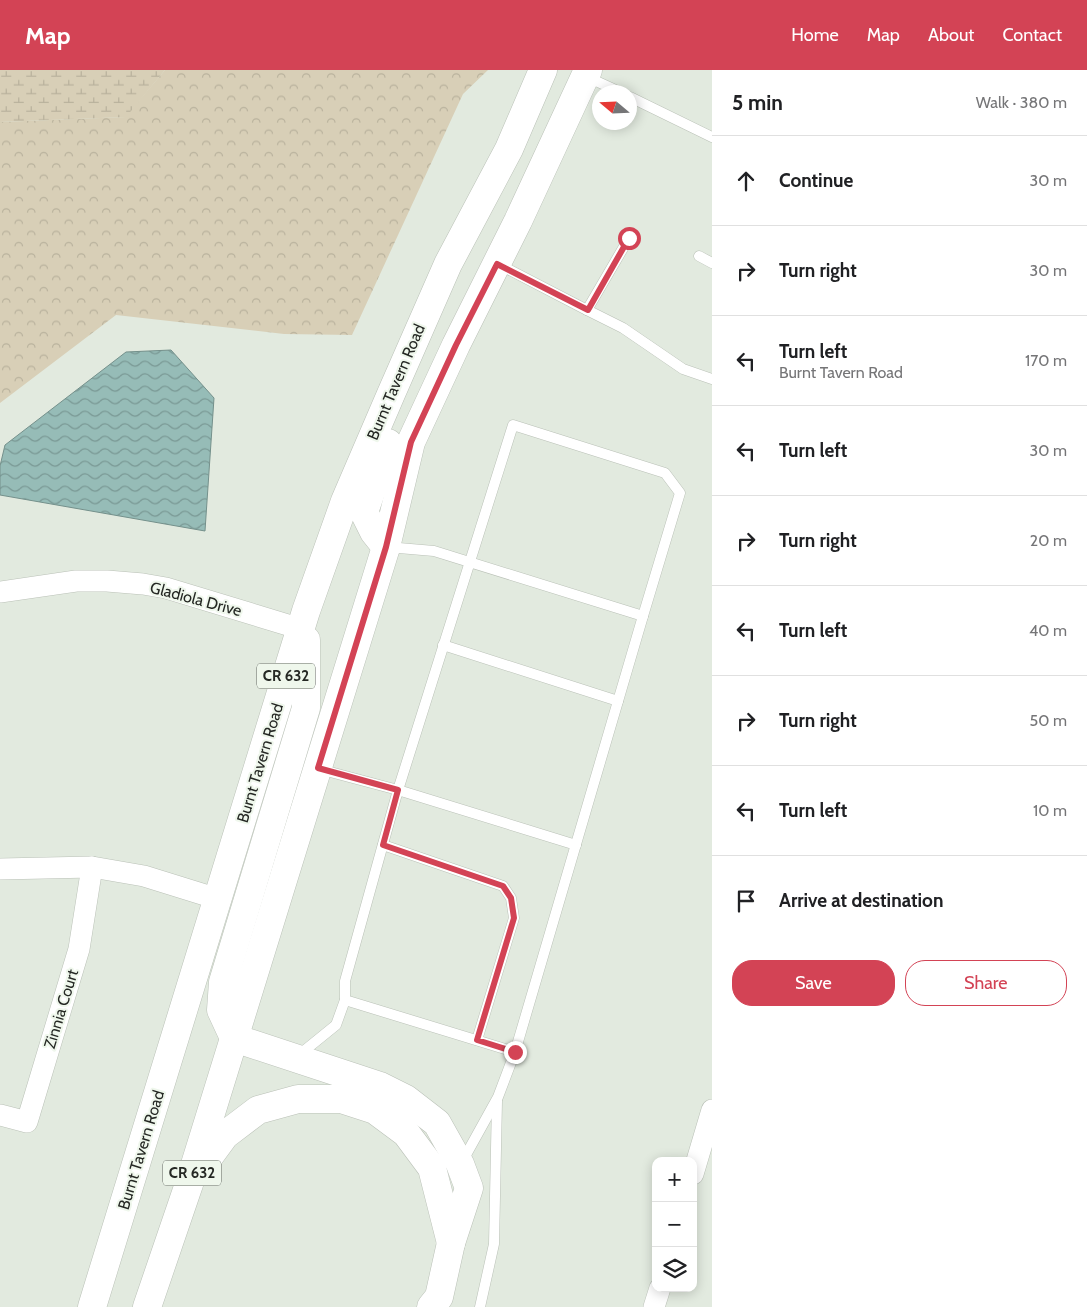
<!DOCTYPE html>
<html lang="en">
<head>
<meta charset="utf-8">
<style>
	:root { --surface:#fff; --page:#f6f6f6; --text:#202124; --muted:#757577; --line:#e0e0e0; --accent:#d34355 }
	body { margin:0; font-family:Cabin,sans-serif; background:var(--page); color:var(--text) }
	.controls { position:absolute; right:15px; bottom:15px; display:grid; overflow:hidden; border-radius:10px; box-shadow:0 2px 12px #0003 }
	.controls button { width:45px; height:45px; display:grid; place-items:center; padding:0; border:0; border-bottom:1px solid var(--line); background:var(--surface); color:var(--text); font:25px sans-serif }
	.compass { position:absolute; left:592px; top:15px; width:45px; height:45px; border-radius:50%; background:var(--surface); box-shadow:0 2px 12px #0003; rotate:289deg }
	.stop { position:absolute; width:15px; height:15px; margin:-11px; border:4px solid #d34355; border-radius:50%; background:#fff }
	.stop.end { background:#d34355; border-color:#fff; box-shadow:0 1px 5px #0008 }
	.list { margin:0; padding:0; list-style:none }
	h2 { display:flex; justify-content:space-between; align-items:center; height:65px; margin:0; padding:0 20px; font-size:21px }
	h2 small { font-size:16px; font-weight:400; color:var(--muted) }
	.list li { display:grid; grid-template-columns:32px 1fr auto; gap:15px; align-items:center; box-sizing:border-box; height:90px; padding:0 20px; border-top:1px solid var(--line) }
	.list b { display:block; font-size:19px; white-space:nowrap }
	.list p { margin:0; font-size:16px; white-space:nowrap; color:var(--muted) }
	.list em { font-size:16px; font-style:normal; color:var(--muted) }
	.actions { display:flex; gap:10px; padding:15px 20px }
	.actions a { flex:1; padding:11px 0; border:1px solid var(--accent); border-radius:20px; text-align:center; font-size:18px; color:var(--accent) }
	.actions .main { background:var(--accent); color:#fff }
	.icon { flex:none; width:28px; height:28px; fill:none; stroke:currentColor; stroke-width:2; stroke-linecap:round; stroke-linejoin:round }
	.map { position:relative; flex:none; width:712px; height:1237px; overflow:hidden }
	header { display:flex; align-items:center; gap:30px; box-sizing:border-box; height:70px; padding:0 25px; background:var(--accent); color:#fff }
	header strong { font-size:24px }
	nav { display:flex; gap:28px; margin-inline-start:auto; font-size:18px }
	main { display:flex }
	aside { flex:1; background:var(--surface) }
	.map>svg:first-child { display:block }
	.forest { fill:url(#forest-crowns) }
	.wetland { fill:url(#wetland-marsh) }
	.water { fill:url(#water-waves); stroke:#74908b }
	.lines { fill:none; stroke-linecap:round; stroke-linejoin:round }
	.service-casing { stroke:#bac1b7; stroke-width:11 }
	.minor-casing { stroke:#bac1b7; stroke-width:22 }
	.primary-casing { stroke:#bac1b7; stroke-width:29 }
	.service { stroke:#fff; stroke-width:10 }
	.minor { stroke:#fff; stroke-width:21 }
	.primary { stroke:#fff; stroke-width:28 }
	.route { stroke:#d34355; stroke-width:6 }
	.labels { text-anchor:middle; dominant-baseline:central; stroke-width:4; stroke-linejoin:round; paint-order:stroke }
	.shield { fill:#eff7ec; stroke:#626660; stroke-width:1 }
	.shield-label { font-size:15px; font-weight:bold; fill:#252824 }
	.street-label { font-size:16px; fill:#252824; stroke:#eff7ec }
</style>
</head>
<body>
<header>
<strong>Map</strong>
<nav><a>Home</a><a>Map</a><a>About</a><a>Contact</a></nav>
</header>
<main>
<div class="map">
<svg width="712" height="1237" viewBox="0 0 712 1237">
	<defs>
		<pattern id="forest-crowns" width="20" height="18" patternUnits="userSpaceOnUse" patternTransform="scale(1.25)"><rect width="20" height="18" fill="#d8cfb7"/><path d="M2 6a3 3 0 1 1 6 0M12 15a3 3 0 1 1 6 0" fill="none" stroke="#b9b29d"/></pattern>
		<pattern id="wetland-marsh" width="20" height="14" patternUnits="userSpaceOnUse" patternTransform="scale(1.25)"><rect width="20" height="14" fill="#d8cfb7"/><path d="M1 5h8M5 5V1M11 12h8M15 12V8" fill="none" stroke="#b9b29d"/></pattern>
		<pattern id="water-waves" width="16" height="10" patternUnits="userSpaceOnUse" patternTransform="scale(1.25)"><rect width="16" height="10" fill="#96bcb7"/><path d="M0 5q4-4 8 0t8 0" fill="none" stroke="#7a9995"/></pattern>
	</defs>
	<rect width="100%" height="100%" fill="#e2eadf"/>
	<polygon class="forest" points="165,0 488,0 463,24 352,265 284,264 116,245 0,333 0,52 125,47"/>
	<polygon class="wetland" points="0,0 165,0 126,47 0,52"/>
	<polygon class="water" points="171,280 214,328 205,461 0,425 0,396 5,375 126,282"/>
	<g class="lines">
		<g class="service-casing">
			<g id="service">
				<polyline points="585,6 620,22"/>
				<polyline points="630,27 712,67"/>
				<polyline points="699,186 712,193"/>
				<polyline points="498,194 587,240 629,168"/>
				<polyline points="587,240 623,258 683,299 712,309"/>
				<polyline points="443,575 618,631"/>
				<polyline points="319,699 398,720 513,355 665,403 680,423 643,546 434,481 387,477"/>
				<polyline points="383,775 503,816 511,828 514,848 477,970"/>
				<polyline points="345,930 515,982"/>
				<polyline points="299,985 336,955 345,930 345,911 398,720 576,775"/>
				<polyline points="462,1092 498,1027 515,982 643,546"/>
				<polyline points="480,1237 494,1174 497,1031"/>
			</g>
		</g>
		<g class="minor-casing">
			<g id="minor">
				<polyline points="0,522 76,511 107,511 143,514 166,518 301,559"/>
				<polyline points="0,799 92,797 144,806 218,829"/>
				<polyline points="0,1045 27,1052 79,879 92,797"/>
				<polyline points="693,1104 712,1040"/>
				<polyline points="654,1237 660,1218"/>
			</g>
		</g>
		<g class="primary-casing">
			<g id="primary">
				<polyline points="386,477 374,462 364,442 388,373"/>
				<polyline points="306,570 306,638 223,912 221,940 234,968 380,1016 406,1029 437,1053 460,1094 469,1118 451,1173 439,1227 431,1237"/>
				<polyline points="203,1095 225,1065 258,1040 298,1029 341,1029 375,1040 406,1063 432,1098 451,1173"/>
				<polyline points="92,1237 306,541 345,431 391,324 448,194 509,79 543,0"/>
				<polyline points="147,1237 189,1114 386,477 411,372 456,275 518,151 588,0"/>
			</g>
		</g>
		<use href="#service" class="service"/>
		<use href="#minor" class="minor"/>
		<use href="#primary" class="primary"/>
	</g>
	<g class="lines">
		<polyline class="route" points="515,982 477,970 514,848 511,828 503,816 383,775 398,720 318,698 386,477 411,372 456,275 497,194 588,240 629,168"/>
	</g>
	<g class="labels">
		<g class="shield">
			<rect x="257" y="593.5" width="58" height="25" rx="4"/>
			<rect x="163" y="1090.5" width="58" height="25" rx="4"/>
		</g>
		<g class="shield-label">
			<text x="286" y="606">CR 632</text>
			<text x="192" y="1103">CR 632</text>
		</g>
		<g class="street-label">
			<text transform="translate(396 312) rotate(-67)">Burnt Tavern Road</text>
			<text transform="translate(196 529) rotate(15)">Gladiola Drive</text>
			<text transform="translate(260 693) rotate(-73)">Burnt Tavern Road</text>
			<text transform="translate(61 939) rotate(-73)">Zinnia Court</text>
			<text transform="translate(141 1080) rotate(-73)">Burnt Tavern Road</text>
		</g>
	</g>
</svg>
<div class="controls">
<button>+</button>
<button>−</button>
<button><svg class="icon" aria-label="layers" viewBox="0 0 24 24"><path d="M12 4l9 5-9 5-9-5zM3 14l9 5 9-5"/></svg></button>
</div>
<svg class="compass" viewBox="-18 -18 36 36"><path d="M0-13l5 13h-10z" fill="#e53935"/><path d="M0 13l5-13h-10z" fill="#757577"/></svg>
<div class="stop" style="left:629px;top:168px"></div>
<div class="stop end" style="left:515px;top:982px"></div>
</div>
<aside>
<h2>5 min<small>Walk · 380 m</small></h2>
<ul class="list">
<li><svg class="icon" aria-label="ahead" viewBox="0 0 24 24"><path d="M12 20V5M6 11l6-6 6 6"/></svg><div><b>Continue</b></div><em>30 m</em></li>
<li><svg class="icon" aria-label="right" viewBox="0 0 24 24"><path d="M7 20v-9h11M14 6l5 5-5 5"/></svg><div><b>Turn right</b></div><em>30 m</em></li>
<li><svg class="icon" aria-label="left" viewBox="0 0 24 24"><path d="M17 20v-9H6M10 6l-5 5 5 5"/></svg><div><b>Turn left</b><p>Burnt Tavern Road</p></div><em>170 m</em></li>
<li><svg class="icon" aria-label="left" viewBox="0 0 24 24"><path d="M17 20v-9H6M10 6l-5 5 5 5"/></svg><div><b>Turn left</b></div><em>30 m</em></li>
<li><svg class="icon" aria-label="right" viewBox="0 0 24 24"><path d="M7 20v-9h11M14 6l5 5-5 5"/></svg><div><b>Turn right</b></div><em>20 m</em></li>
<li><svg class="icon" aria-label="left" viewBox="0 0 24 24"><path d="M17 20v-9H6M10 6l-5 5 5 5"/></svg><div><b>Turn left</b></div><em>40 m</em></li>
<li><svg class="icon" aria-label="right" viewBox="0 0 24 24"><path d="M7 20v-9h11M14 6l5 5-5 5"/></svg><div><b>Turn right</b></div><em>50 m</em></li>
<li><svg class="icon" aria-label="left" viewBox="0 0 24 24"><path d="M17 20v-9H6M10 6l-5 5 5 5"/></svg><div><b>Turn left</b></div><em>10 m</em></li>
<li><svg class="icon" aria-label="arrive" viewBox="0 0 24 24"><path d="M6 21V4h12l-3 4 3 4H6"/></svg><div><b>Arrive at destination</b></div></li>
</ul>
<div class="actions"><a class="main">Save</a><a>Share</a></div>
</aside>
</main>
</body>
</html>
